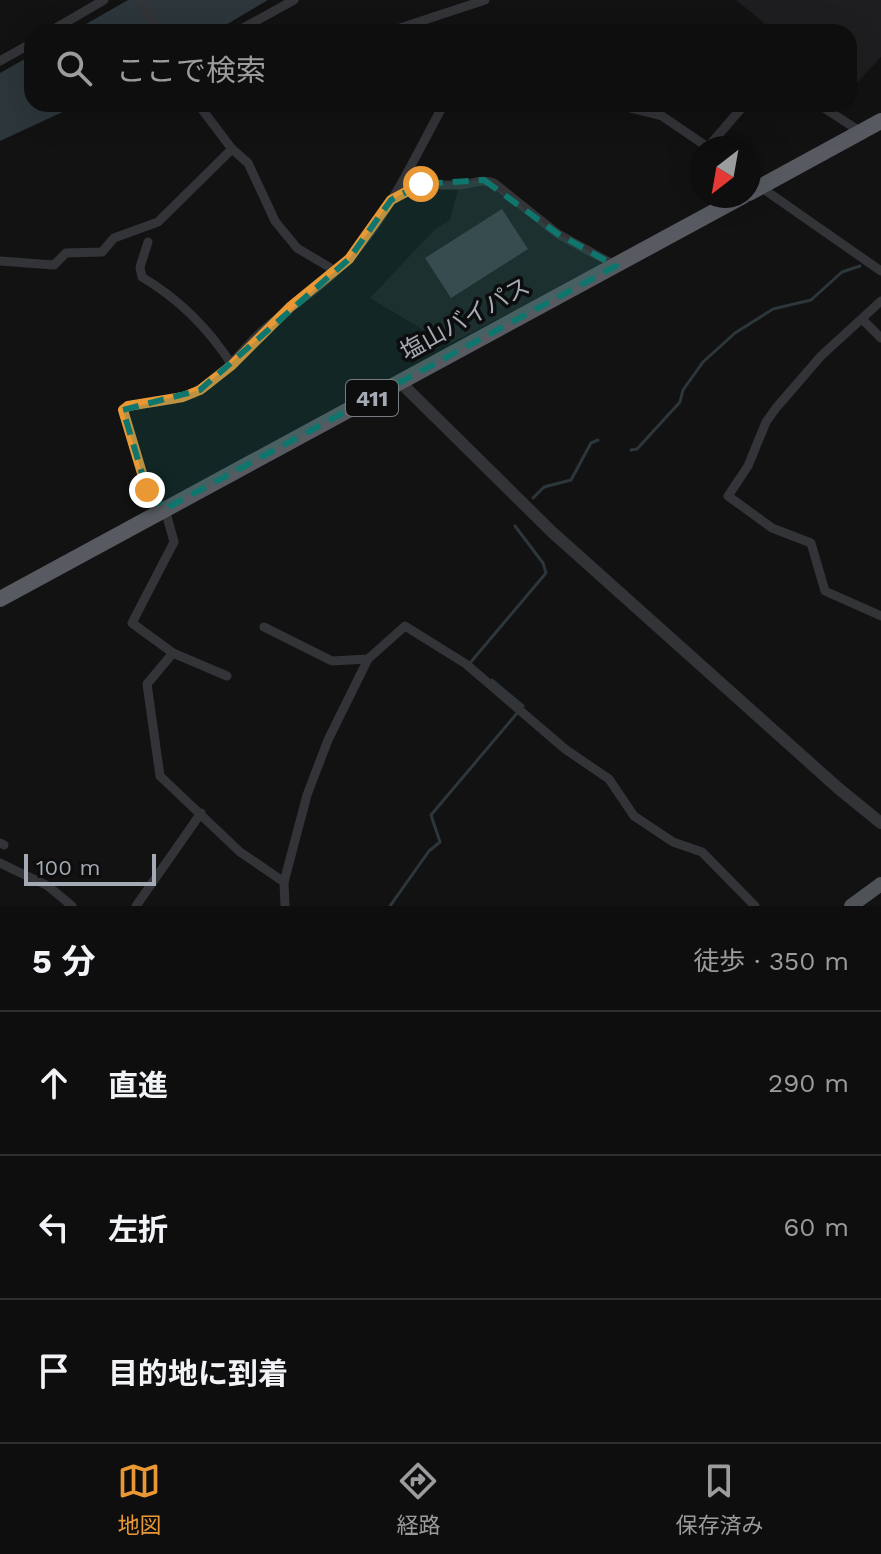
<!DOCTYPE html>
<html lang="ja">
<head>
<meta charset="utf-8">
<style>
	:root { --surface:#0e0e0e; --page:#1c1c1c; --text:#f1f3f6; --muted:#9b9c9e; --line:#2e2e2e; --accent:#e99834 }
	body { margin:0; font-family:"Work Sans","Noto Sans JP",sans-serif; background:var(--page); color:var(--text) }
	.compass { position:absolute; left:689px; top:136px; width:72px; height:72px; border-radius:50%; background:var(--surface); box-shadow:0 8px 32px #0002; rotate:211deg }
	.scale { position:absolute; left:24px; bottom:20px; width:132px; box-sizing:border-box; padding-left:8px; border:4px solid #a4aab3; border-top:0; font-size:22px; line-height:28px; white-space:nowrap; color:#a4aab3; -webkit-text-stroke:6px #0d0d0e; paint-order:stroke }
	.stop { position:absolute; width:24px; height:24px; margin:-18px; border:6px solid #e99834; border-radius:50%; background:#fff }
	.stop.end { background:#e99834; border-color:#fff; box-shadow:0 2px 8px #0008 }
	.list { margin:0; padding:0; list-style:none }
	h2 { display:flex; justify-content:space-between; align-items:center; height:104px; margin:0; padding:0 32px; font-size:34px }
	h2 small { font-size:26px; font-weight:400; color:var(--muted) }
	.list li { display:grid; grid-template-columns:52px 1fr auto; gap:24px; align-items:center; box-sizing:border-box; height:144px; padding:0 32px; border-top:2px solid var(--line) }
	.list b { display:block; font-size:30px; white-space:nowrap }
	.list em { font-size:26px; font-style:normal; color:var(--muted) }
	.icon { flex:none; width:44px; height:44px; fill:none; stroke:currentColor; stroke-width:2; stroke-linecap:round; stroke-linejoin:round }
	.map { position:relative; flex:none; width:881px; height:906px; overflow:hidden }
	.search { position:absolute; background:var(--surface); box-shadow:0 8px 32px #0002; left:24px; right:24px; top:24px; height:88px; display:flex; align-items:center; gap:20px; box-sizing:border-box; padding:0 28px; border-radius:24px; color:var(--muted); font-size:30px }
	.sheet { height:536px; background:var(--surface) }
	nav { display:flex; justify-content:space-around; align-items:center; box-sizing:border-box; height:112px; border-top:2px solid var(--line); background:var(--surface); font-size:22px; color:var(--muted) }
	nav a { display:grid; justify-items:center; gap:4px }
	nav .on { color:var(--accent) }
	.map>svg:first-child { display:block }
	.built { fill:#1e1e20 }
	.water { fill:#2c363b }
	.lines { fill:none; stroke-linecap:round; stroke-linejoin:round }
	.stream { stroke:#2c363b; stroke-width:3 }
	.building { fill:#414246 }
	.minor { stroke:#333438; stroke-width:9 }
	.tertiary { stroke:#333438; stroke-width:12 }
	.primary { stroke:#4f5257; stroke-width:14 }
	.trunk { stroke:#575a60; stroke-width:16 }
	.route { stroke:#e99834; stroke-width:10 }
	.marked { fill:#0f766e; fill-opacity:0.2; stroke:#0f766e; stroke-width:6; stroke-dasharray:16 10; stroke-linejoin:round }
	.labels { text-anchor:middle; dominant-baseline:central; stroke-width:7; stroke-linejoin:round; paint-order:stroke }
	.shield { fill:#0d0d0e; stroke:#777b82; stroke-width:2 }
	.shield-label { font-size:22px; font-weight:bold; fill:#a4aab3 }
	.street-label { font-size:24px; fill:#a4aab3; stroke:#0d0d0e }
</style>
</head>
<body>
<div class="map">
<svg width="881" height="906" viewBox="0 0 881 906">
	<rect width="100%" height="100%" fill="#121213"/>
	<g class="built">
		<polygon points="736,0 881,0 881,57 854,86 849,82 849,32 757,32 764,23"/>
		<polygon points="484,180 602,265 448,345 370,298 435,229 450,220 459,185"/>
	</g>
	<g class="water">
		<polygon points="128,0 268,0 214,32 72,32"/>
		<polygon points="32,55 32,104 80,104 0,141 0,73"/>
	</g>
	<g class="lines">
		<g class="stream">
			<polyline points="631,450 637,449 680,402 683,390 703,362 735,333 773,309 811,300 842,272 860,266"/>
			<polyline points="533,498 544,487 571,480 591,443 598,440"/>
			<polyline points="470,663 546,573 543,563 515,526"/>
			<polyline points="492,680 523,706"/>
			<polyline points="390,906 429,851 440,842 431,815 518,712"/>
		</g>
	</g>
	<polygon class="building" points="502,209 528,249 451,298 425,258"/>
	<g class="lines">
		<g class="minor">
			<polyline points="140,0 158,32"/>
			<polyline points="49,32 104,0"/>
			<polyline points="236,32 294,0"/>
			<polyline points="388,32 485,0"/>
			<polyline points="0,61 32,43"/>
			<polyline points="198,104 232,149 248,163 275,221 297,248 329,267 333,274"/>
			<polyline points="614,104 662,116 709,148"/>
			<polyline points="818,104 861,132"/>
			<polyline points="708,147 745,104"/>
			<polyline points="749,179 881,271"/>
			<path d="M 391,200 C 425,182 420,185 457,185 C 470,185 480,178 494,183 L 558,234 L 616,266"/>
			<path d="M 148,242 L 140,267 L 142,277 C 179,299 209,329 232,365"/>
			<polyline points="0,261 54,265 66,253 102,252 114,238 158,222 232,149"/>
			<polyline points="881,301 821,356 776,408 766,422 748,466 728,496 772,528 811,543 825,591 881,616"/>
			<polyline points="862,319 881,338"/>
			<polyline points="264,627 332,661 368,659"/>
			<polyline points="173,653 147,684 160,776 240,852 284,882"/>
			<path d="M 227,676 L 173,653 L 132,623 L 174,542 L 165,509 L 147,490 L 123,410 L 128,406 C 151,402 179,402 200,390 C 223,376 239,354 258,335 C 286,308 321,289 347,260 C 389,216 415,156 444,104"/>
			<polyline points="0,843 4,845"/>
			<polyline points="0,863 48,886 72,906"/>
			<polyline points="136,906 201,813"/>
			<polyline points="285,906 284,882 307,795 328,740 368,659 405,626 466,664 565,749 609,779 634,816 673,842 702,852 755,906"/>
		</g>
		<polyline class="tertiary" points="400,382 552,532 838,788 881,823"/>
		<polyline class="primary" points="851,906 881,884"/>
		<g class="trunk">
			<polyline points="749,193 881,121"/>
			<polyline points="0,599 743,196"/>
		</g>
	</g>
	<g class="lines">
		<polyline class="route" points="147,490 123,410 128,406 183,397 200,390 232,365 290,307 349,259 391,200 421,184"/>
	</g>
	<path class="marked" d="M 484,180 L 558,234 L 616,266 L 165,509 L 147,490 L 123,410 L 200,390 L 349,259 L 391,200 L 421,184 Z"/>
	<g class="labels">
		<rect class="shield" x="346" y="380" width="52" height="36" rx="6"/>
		<g class="shield-label">
			<text x="372" y="398">411</text>
		</g>
		<g class="street-label">
			<text transform="translate(465 319) rotate(-29)">塩山バイパス</text>
		</g>
	</g>
</svg>
<svg class="compass" viewBox="-18 -18 36 36"><path d="M0-13l5 13h-10z" fill="#e53935"/><path d="M0 13l5-13h-10z" fill="#9b9c9e"/></svg>
<div class="scale">100 m</div>
<div class="stop" style="left:421px;top:184px"></div>
<div class="stop end" style="left:147px;top:490px"></div>
<div class="search"><svg class="icon" aria-label="search" viewBox="0 0 24 24"><circle cx="10" cy="10" r="6"/><path d="M15 15l6 6"/></svg>ここで検索</div>
</div>
<section class="sheet">
<h2>5 分<small>徒歩 · 350 m</small></h2>
<ul class="list">
<li><svg class="icon" aria-label="ahead" viewBox="0 0 24 24"><path d="M12 20V5M6 11l6-6 6 6"/></svg><div><b>直進</b></div><em>290 m</em></li>
<li><svg class="icon" aria-label="left" viewBox="0 0 24 24"><path d="M17 20v-9H6M10 6l-5 5 5 5"/></svg><div><b>左折</b></div><em>60 m</em></li>
<li><svg class="icon" aria-label="arrive" viewBox="0 0 24 24"><path d="M6 21V4h12l-3 4 3 4H6"/></svg><div><b>目的地に到着</b></div></li>
</ul>
</section>
<nav>
<a class="on"><svg class="icon" aria-label="map" viewBox="0 0 24 24"><path d="M3 6l6-2 6 2 6-2v14l-6 2-6-2-6 2zM9 4v14M15 6v14"/></svg>地図</a>
<a><svg class="icon" aria-label="directions" viewBox="0 0 24 24"><path d="M12 3l9 9-9 9-9-9zM9 14v-3h6M13 9l2 2-2 2"/></svg>経路</a>
<a><svg class="icon" aria-label="saved" viewBox="0 0 24 24"><path d="M7 4h10v16l-5-4-5 4z"/></svg>保存済み</a>
</nav>
</body>
</html>
